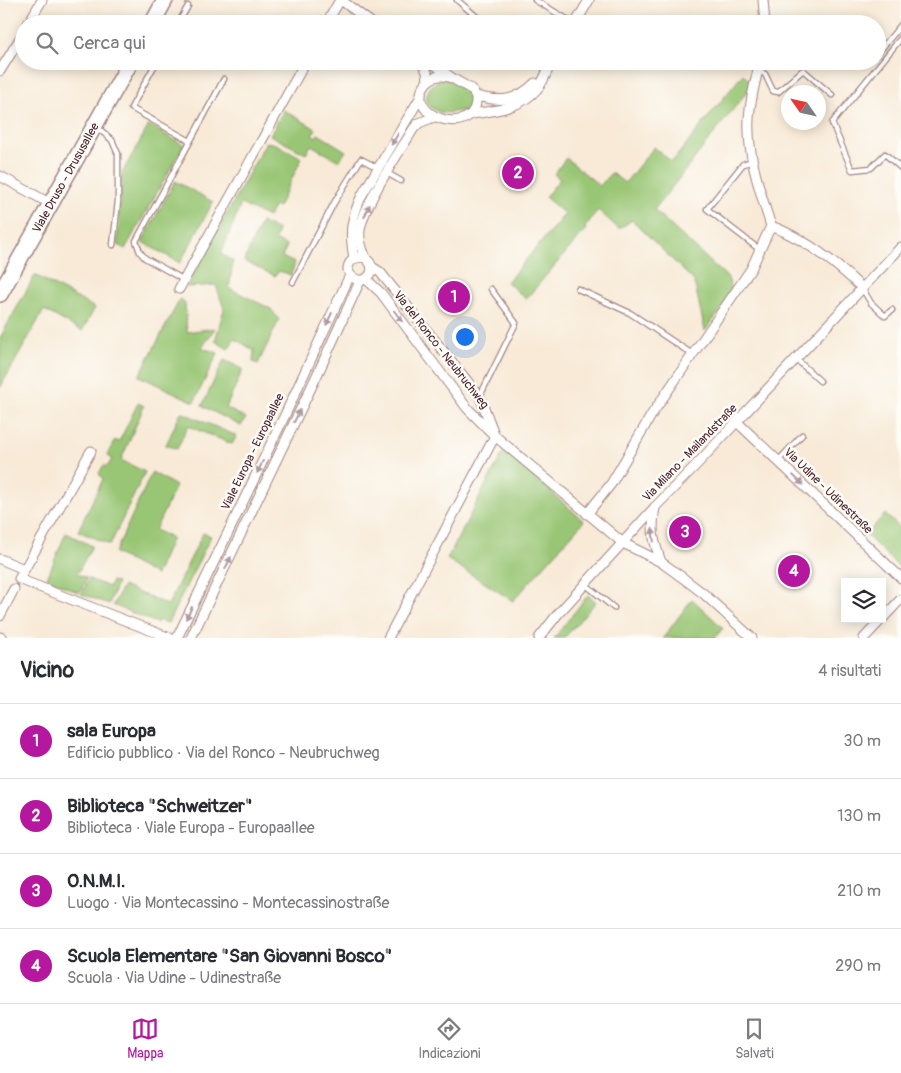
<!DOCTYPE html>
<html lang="it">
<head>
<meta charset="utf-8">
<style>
	:root { --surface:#fff; --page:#f2f2f3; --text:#2b2b33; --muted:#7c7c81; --line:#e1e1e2; --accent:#b5179e }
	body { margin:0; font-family:Pangolin,sans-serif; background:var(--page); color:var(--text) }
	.controls { position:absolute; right:15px; bottom:15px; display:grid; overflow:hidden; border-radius:0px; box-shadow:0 2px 12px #0003 }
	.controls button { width:45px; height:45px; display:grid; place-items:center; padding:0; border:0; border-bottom:1px solid var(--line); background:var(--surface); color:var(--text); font:25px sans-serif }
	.compass { position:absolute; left:781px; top:85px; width:45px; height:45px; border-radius:50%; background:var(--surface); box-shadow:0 2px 12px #0003; rotate:304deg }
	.you { position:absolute; left:464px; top:336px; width:18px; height:18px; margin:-12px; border:4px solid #fff; border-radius:50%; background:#1a73e8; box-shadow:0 0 0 8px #1a73e833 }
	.badge { display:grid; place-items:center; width:32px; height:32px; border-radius:50%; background:var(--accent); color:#fff; font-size:16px; font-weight:700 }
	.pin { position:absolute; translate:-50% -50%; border:2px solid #fff; box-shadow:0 1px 5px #0006 }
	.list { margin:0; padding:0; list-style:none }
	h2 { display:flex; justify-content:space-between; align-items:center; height:65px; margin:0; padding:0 20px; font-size:21px }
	h2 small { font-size:16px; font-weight:400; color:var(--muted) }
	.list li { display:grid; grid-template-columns:32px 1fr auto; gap:15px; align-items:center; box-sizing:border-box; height:75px; padding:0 20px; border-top:1px solid var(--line) }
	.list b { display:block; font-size:19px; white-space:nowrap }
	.list p { margin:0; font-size:16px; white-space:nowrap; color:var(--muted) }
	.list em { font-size:16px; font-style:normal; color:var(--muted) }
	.icon { flex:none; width:28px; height:28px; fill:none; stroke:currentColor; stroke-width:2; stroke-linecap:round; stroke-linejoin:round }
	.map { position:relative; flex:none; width:901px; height:638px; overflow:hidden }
	.search { position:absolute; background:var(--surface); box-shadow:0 2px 12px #0003; left:15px; right:15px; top:15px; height:55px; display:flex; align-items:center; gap:12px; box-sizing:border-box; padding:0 18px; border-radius:28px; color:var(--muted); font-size:19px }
	.sheet { height:365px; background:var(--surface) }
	nav { display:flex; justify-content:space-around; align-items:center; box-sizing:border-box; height:70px; border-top:1px solid var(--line); background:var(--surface); font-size:14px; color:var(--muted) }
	nav a { display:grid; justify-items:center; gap:2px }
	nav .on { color:var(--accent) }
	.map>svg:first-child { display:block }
	.green { fill:#99c674; stroke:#727250 }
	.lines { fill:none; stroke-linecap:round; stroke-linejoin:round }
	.service-casing { stroke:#a18481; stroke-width:7 }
	.minor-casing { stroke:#a18481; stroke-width:11 }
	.primary-casing { stroke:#a18481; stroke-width:18 }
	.service { stroke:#fff; stroke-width:4.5 }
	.minor { stroke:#fff; stroke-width:9 }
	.primary { stroke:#fff; stroke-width:15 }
	.oneway { fill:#ae9aa0 }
	.labels { text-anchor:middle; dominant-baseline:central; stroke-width:5; stroke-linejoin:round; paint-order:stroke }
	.street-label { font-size:12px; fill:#4a1f2b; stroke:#fdfcf7 }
</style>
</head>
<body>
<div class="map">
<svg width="901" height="638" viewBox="0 0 901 638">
	<rect width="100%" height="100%" fill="#fdfcf7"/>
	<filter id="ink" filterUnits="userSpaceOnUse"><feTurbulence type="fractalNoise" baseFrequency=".02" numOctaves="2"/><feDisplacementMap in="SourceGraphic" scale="10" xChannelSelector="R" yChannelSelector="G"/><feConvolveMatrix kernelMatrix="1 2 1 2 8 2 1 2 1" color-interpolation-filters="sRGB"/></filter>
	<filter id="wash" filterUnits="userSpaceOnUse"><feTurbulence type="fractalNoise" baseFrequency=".0096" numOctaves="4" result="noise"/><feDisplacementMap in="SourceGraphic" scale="20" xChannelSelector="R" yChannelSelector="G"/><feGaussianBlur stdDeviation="1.12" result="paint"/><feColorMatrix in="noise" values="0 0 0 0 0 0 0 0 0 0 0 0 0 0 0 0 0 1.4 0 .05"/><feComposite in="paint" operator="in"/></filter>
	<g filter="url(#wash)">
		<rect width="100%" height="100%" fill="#f8ead7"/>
		<g class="green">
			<polygon points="743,74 753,84 654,210 728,278 733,294 705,331 694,281 632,220 619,229 598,210 585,227 586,229 526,299 507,282 565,214 545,197 560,179 554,174 566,158 600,186 611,173 625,183 654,147 672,162"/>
			<path d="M 442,79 C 453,81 465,88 472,97 L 472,103 L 468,109 C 460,111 445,115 437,111 C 419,103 427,84 442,79 Z"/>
			<polygon points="284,110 316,129 312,135 316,137 318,134 346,151 339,161 311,145 306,154 270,135"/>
			<polygon points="149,125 184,145 125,249 117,244 122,173"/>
			<polygon points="266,142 276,144 302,158 278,207 275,206 268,217 241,204 221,254 233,261 229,288 271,309 279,320 258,364 253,362 254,350 235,339 228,349 215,341 224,309 216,285 187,287"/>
			<polygon points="175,181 213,202 180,263 142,242"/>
			<polygon points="261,222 278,230 275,240 287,246 282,257 295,263 291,275 279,271 275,276 244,261"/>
			<polygon points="35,275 95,308 82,331 44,310 0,388 0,338"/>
			<polygon points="180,299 185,303 187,332 215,328 202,348 218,353 194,402 139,376"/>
			<polygon points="224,360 243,369 226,408 246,418 241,426 202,406"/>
			<polygon points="138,403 144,406 121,460 145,472 110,545 78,531 103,479 99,474 103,466 108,466 112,459 107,455 115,440 119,442"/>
			<polygon points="181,412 237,436 232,444 188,426 177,449 166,445"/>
			<polygon points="504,451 584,521 513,601 447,559"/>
			<polygon points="152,472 176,486 155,530 172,538 156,575 115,553"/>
			<polygon points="885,514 901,529 901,569 866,535"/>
			<polygon points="66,533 92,546 77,574 87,578 79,593 47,578"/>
			<polygon points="203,533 211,536 168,623 158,620 157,623 113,605 123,586 168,605"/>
			<polygon points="89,579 109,587 112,581 117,583 109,604 81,594"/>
			<polygon points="588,595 596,602 564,638 554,638"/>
			<polygon points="692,599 723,628 715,638 663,638"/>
		</g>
	</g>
	<g filter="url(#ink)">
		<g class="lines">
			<g class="service-casing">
				<g id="service">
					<polyline points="457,0 485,24"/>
					<polyline points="535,0 575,24"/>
					<polyline points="178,24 188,6"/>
					<polyline points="901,38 832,123 852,170 871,168 885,154 901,168"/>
					<polyline points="877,54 901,25"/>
					<polyline points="157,61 131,108 190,141"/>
					<polyline points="534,61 547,70"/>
					<polyline points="758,71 765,74 773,91 778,92 803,70 832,95"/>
					<polyline points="98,128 112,140 118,154 118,201 113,245"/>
					<polyline points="753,161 743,164 707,209 760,250"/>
					<polyline points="387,173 401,181"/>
					<polyline points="184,280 145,258 140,252 136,241 224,79"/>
					<polyline points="293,282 334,203 361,159 378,168"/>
					<polyline points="862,288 871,303 885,316 892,310"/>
					<polyline points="578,289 630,313 692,354"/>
					<polyline points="796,359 820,381"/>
					<polyline points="480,396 516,323 491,289"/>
					<polyline points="778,461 802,435"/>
					<polyline points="585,584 614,608"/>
				</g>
			</g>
			<g class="minor-casing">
				<g id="minor">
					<polyline points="341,0 373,24"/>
					<polyline points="763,0 765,24"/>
					<polyline points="28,24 42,0"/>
					<polyline points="326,24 340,0"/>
					<polyline points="575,24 589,0"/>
					<polyline points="422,61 427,72 428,81"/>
					<polyline points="430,61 452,78 471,89 476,96"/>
					<polyline points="0,71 24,32"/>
					<path d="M 452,78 C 444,75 434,75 427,82 C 398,117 480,141 476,96"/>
					<path d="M 476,96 C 500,102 516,102 535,83"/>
					<path d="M 472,114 C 495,111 521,108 537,89 C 544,82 547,70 552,61"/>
					<polyline points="0,176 51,204"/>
					<path d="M 771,226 C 806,239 835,262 862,288"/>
					<path d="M 354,258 C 349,232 351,219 362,195 L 420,98"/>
					<path d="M 365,258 C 349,254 341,273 356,279 C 365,284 374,274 371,265 C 370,261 366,260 365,256 C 362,249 359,238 360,230 C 364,203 399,153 414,128 L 419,123 L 434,117"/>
					<polyline points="372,267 380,272 480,397 493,431"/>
					<polyline points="366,279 381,293 467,408 495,436 623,543 661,562 683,578 704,594 752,638"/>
					<polyline points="179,289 306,61"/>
					<polyline points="737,422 901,578"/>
					<polyline points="91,451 19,579 170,638"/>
					<path d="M 655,507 C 651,532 653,539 661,562"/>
					<path d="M 587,514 L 611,484 L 652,414 L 751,269 L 771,226 C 760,191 747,155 749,119 C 750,99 756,80 760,61"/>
					<polyline points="0,559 24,569"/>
					<polyline points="0,616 14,589"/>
					<polyline points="882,619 901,599"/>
					<polyline points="0,637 2,638"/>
					<polyline points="177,638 285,415 350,275"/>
					<polyline points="191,638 319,371 360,281"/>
					<polyline points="388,638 495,436"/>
					<polyline points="539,638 557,615 655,507 697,464 901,247"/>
					<polyline points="864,638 882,619"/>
				</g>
			</g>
			<g class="primary-casing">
				<g id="primary">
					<polyline points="152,24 165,0"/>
					<polyline points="0,294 131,61"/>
				</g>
			</g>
			<use href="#service" class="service"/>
			<use href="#minor" class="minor"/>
			<use href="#primary" class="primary"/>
		</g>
		<defs><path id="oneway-solid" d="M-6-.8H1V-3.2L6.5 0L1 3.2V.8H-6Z" transform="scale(1.25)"/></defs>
		<g class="oneway">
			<use href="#oneway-solid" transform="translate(395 139) rotate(120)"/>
			<use href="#oneway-solid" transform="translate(367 211) rotate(-66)"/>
			<use href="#oneway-solid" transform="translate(398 316) rotate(53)"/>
			<use href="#oneway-solid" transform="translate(329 319) rotate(115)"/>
			<use href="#oneway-solid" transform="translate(297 416) rotate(-64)"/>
			<use href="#oneway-solid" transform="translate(260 467) rotate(116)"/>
			<use href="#oneway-solid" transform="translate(798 480) rotate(44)"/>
			<use href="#oneway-solid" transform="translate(653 535) rotate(-97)"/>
			<use href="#oneway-solid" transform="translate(228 563) rotate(-65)"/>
			<use href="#oneway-solid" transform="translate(189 613) rotate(116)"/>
		</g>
	</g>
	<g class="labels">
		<g class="street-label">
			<text transform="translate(66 178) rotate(-61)">Viale Druso - Drususallee</text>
			<text transform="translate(441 350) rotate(52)">Via del Ronco - Neubruchweg</text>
			<text transform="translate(253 452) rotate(-64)">Viale Europa - Europaallee</text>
			<text transform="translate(690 453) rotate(-46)">Via Milano - Mailandstraße</text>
			<text transform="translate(828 491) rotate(44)">Via Udine - Udinestraße</text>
		</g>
	</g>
</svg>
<div class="controls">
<button><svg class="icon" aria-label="layers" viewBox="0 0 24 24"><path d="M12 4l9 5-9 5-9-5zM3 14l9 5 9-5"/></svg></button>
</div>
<svg class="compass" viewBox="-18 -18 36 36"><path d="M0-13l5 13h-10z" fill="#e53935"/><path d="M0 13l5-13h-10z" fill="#7c7c81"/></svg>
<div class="you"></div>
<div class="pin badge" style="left:454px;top:297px">1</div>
<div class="pin badge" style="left:518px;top:173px">2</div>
<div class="pin badge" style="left:685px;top:532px">3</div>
<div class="pin badge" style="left:794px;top:571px">4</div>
<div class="search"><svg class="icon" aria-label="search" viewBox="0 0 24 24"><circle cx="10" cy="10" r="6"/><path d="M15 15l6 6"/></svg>Cerca qui</div>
</div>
<section class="sheet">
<h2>Vicino<small>4 risultati</small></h2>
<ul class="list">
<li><span class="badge">1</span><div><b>sala Europa</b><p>Edificio pubblico · Via del Ronco - Neubruchweg</p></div><em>30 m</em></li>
<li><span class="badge">2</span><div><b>Biblioteca &quot;Schweitzer&quot;</b><p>Biblioteca · Viale Europa - Europaallee</p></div><em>130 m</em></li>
<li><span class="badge">3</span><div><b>O.N.M.I.</b><p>Luogo · Via Montecassino - Montecassinostraße</p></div><em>210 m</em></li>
<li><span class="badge">4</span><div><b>Scuola Elementare &quot;San Giovanni Bosco&quot;</b><p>Scuola · Via Udine - Udinestraße</p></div><em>290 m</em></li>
</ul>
</section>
<nav>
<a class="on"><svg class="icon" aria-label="map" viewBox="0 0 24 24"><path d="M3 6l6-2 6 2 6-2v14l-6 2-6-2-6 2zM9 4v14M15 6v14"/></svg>Mappa</a>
<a><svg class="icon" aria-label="directions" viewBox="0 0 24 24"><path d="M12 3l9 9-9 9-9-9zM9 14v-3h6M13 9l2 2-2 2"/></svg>Indicazioni</a>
<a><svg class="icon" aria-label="saved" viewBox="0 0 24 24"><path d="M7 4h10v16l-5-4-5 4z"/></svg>Salvati</a>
</nav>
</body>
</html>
